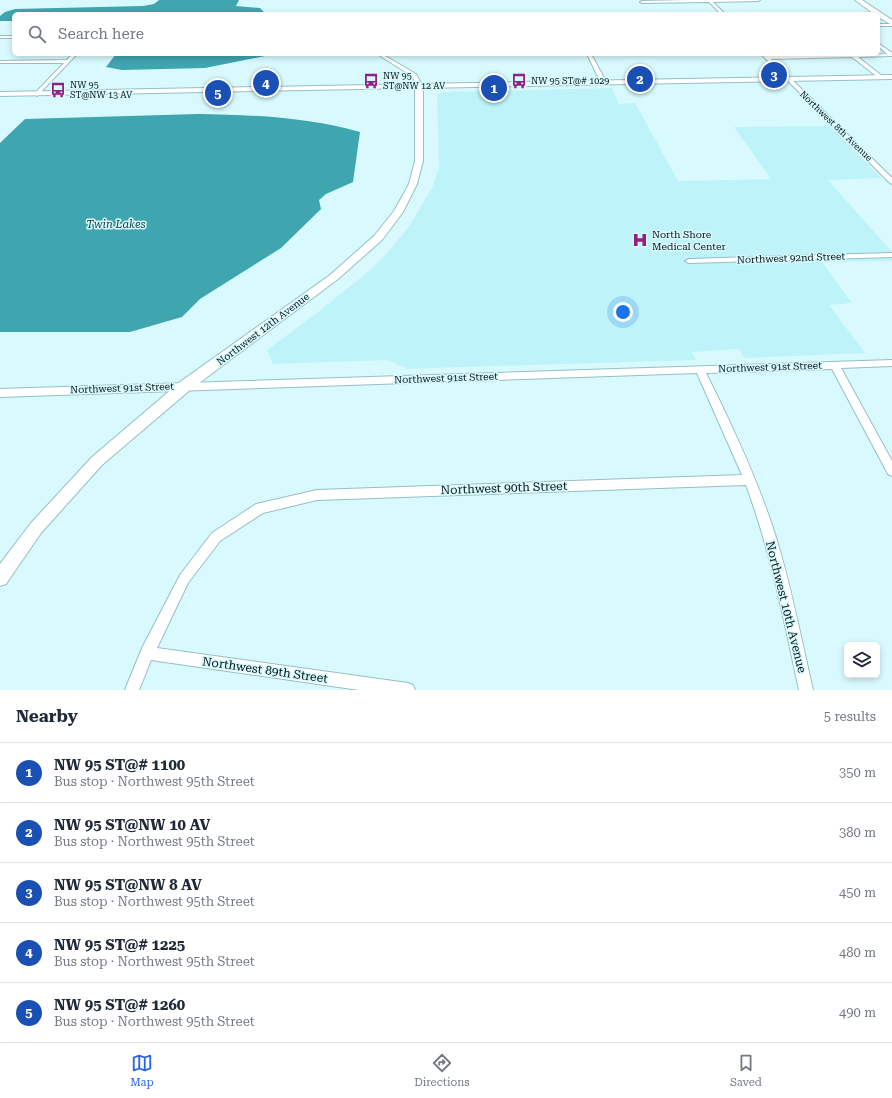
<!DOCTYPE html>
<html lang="en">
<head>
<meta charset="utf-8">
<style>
	:root { --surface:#fff; --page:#f2f2f3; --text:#1f2937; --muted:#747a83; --line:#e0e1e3; --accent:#2563eb }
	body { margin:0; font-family:"Roboto Serif",serif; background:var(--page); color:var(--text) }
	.controls { position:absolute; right:12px; bottom:12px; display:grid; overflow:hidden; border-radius:6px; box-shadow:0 2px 6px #0003 }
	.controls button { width:36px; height:36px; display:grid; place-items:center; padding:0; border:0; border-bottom:1px solid var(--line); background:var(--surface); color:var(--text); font:20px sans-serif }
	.you { position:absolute; left:623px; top:312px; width:14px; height:14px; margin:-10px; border:3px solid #fff; border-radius:50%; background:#1a73e8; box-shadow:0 0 0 6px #1a73e833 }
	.badge { display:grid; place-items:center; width:26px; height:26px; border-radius:50%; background:var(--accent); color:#fff; font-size:13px; font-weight:700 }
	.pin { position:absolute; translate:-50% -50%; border:2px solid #fff; box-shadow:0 1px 4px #0006 }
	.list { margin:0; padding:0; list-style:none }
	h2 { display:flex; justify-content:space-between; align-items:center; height:52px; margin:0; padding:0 16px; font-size:17px }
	h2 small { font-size:13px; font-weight:400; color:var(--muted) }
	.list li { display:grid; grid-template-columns:26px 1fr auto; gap:12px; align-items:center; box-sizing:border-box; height:60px; padding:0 16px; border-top:1px solid var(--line) }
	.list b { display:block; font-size:15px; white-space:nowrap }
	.list p { margin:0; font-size:13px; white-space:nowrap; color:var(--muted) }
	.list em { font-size:13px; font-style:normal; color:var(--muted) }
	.icon { flex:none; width:22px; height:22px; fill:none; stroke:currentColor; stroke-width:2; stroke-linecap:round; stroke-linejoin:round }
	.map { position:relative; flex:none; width:892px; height:690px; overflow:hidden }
	.search { position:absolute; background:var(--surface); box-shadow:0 2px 6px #0003; left:12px; right:12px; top:12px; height:44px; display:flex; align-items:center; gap:10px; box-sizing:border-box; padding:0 14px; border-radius:6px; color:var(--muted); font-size:15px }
	.sheet { height:352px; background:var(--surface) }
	nav { display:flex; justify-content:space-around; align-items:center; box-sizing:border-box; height:56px; border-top:1px solid var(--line); background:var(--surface); font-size:11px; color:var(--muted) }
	nav a { display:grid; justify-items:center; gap:2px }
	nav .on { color:var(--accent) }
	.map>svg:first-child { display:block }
	.built { fill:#bef3f9 }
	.water { fill:#3fa5af }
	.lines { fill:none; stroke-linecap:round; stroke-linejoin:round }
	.street-casing { stroke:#96bfc3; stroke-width:2 }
	.secondary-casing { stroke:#96bfc3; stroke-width:2 }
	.primary-casing { stroke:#96bfc3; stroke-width:2 }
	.street { fill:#fff; fill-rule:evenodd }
	.secondary { fill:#fff; fill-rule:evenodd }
	.primary { fill:#fff; fill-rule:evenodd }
	.labels { text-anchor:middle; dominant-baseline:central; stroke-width:3; stroke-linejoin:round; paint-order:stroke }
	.far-poi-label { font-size:9px; fill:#051416; stroke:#d8fafe; text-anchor:start }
	.far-street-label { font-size:9px; fill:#051416; stroke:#d8fafe }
	.poi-label { font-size:10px; fill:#051416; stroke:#d8fafe; text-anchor:start }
	.street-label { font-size:10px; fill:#051416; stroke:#d8fafe }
	.water-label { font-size:11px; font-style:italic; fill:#08393e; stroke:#d8fafe }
	.near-street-label { font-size:12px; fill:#051416; stroke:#d8fafe }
</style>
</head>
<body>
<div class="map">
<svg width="892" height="690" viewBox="0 0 892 690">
	<rect width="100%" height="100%" fill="#d8fafe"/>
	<polygon class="built" points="612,88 619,104 635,103 678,181 771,179 734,127 831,126 881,178 828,180 892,252 892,261 822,262 852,303 829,305 865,353 744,358 739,349 692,352 696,360 430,368 408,369 388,360 273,364 267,350 318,312 369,271 388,252 408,228 433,186 439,167 437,95 443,92"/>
	<g class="water">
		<polygon points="159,0 239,0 236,6 260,8 266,14 14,14 14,21 0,21 0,16 5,12 15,9 143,6 154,4"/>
		<polygon points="116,54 275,54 205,68 122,70 106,67"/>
		<path d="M 198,114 C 253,115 307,117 360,132 L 353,182 L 326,194 L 319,200 L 321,209 L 281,248 L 200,299 L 182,317 L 130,332 L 0,332 L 0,143 L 25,119 Z"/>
	</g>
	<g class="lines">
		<g class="street-casing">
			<g id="street">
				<polygon points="686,0 760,0 758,1 713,2 725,14 721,14 709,2 642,3 640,2 642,1"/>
				<rect x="878" y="24" width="14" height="2"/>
				<rect x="0" y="36" width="14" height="2"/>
				<polygon points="878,43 892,53 892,56 858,57 882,76 882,78 880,79 852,57 771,59 892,178 892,184 890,183 761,54 766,54 768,56 887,54 878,46"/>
				<polygon points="72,54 77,54 37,96 34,94 35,93 64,63 0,63 0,61 67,60"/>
				<polygon points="377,54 382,54 416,74 422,85 421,86 417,86 412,76"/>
				<polygon points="587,54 591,54 607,83 606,84 601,83"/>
				<polygon points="892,253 892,257 689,263 685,261 689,259"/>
				<path d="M 892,360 L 892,366 L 841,368 L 892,461 L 892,476 L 888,474 L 832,369 L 706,373 C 732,425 757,478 775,534 C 791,585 801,638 813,690 L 799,690 C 784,621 771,552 746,485 L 317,500 L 263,513 L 220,541 L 188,583 L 157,648 L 408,683 L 413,685 L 415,690 L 359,690 L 151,660 L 139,690 L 125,690 L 142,648 L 180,575 L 212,533 L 256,504 L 317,490 L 742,475 L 697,373 L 0,397 L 0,389 Z"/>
			</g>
		</g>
		<g class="secondary-casing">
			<polygon id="secondary" points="892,75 892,79 423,88 423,161 417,184 403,212 382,240 338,279 190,390 102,465 41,533 6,584 0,586 0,564 31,523 92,457 180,382 330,275 374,236 394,211 409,184 415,161 415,88 0,96 0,92"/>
		</g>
		<g class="primary-casing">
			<polygon id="primary" points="855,0 862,0 892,20 892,25 878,17 878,14 874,14"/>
		</g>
		<use href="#street" class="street"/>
		<use href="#secondary" class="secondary"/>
		<use href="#primary" class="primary"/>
	</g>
	<defs>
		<g id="bus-bare" transform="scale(1.2)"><path d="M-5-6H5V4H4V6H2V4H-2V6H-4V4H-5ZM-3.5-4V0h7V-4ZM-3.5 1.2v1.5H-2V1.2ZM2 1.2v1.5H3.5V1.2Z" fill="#912284" stroke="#d8fafe" stroke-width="2.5" paint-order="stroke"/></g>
		<g id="hospital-bare" transform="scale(1.2)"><path d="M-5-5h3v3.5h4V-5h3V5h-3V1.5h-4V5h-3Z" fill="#912284" stroke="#d8fafe" stroke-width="2.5" paint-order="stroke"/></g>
	</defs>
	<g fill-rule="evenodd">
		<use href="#bus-bare" x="371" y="81"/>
		<use href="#bus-bare" x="519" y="81"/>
		<use href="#bus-bare" x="58" y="90"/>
		<use href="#hospital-bare" x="640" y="240"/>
	</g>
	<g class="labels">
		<g class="far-poi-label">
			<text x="383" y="76">NW 95<tspan x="383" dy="10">ST@NW 12 AV</tspan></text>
			<text x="531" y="81">NW 95 ST@# 1029</text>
			<text x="70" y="85">NW 95<tspan x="70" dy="10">ST@NW 13 AV</tspan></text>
		</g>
		<g class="far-street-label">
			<text transform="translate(836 126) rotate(44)">Northwest 8th Avenue</text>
		</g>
		<g class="poi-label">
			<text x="652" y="234">North Shore<tspan x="652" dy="12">Medical Center</tspan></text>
		</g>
		<g class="street-label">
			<text transform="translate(791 258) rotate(-2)">Northwest 92nd Street</text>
			<text transform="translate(263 329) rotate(-37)">Northwest 12th Avenue</text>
			<text transform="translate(770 367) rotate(-2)">Northwest 91st Street</text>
			<text transform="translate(446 378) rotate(-2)">Northwest 91st Street</text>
			<text transform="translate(122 388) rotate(-2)">Northwest 91st Street</text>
		</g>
		<g class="water-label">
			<text x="116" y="224">Twin Lakes</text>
		</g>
		<g class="near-street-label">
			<text transform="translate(504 488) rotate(-2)">Northwest 90th Street</text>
			<text transform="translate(786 607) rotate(76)">Northwest 10th Avenue</text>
			<text transform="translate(265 670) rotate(8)">Northwest 89th Street</text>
		</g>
	</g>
</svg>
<div class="controls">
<button><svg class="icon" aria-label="layers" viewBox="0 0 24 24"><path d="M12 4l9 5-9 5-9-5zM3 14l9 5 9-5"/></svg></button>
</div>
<div class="you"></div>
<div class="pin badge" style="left:494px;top:88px;background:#1a4fb4">1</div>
<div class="pin badge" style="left:640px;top:79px;background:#1a4fb4">2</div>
<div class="pin badge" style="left:774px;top:75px;background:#1a4fb4">3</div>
<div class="pin badge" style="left:266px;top:83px;background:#1a4fb4">4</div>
<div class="pin badge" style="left:218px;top:93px;background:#1a4fb4">5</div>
<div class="search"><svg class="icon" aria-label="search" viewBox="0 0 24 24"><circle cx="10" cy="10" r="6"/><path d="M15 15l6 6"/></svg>Search here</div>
</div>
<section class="sheet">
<h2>Nearby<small>5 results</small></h2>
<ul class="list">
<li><span class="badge" style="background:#1a4fb4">1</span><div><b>NW 95 ST@# 1100</b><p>Bus stop · Northwest 95th Street</p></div><em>350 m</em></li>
<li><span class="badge" style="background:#1a4fb4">2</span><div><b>NW 95 ST@NW 10 AV</b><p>Bus stop · Northwest 95th Street</p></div><em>380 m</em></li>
<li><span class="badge" style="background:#1a4fb4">3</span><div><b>NW 95 ST@NW 8 AV</b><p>Bus stop · Northwest 95th Street</p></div><em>450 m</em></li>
<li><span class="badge" style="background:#1a4fb4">4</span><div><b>NW 95 ST@# 1225</b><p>Bus stop · Northwest 95th Street</p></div><em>480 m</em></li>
<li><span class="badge" style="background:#1a4fb4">5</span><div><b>NW 95 ST@# 1260</b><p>Bus stop · Northwest 95th Street</p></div><em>490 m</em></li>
</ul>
</section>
<nav>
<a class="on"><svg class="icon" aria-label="map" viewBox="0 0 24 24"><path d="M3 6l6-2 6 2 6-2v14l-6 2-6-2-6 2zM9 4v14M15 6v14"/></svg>Map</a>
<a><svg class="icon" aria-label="directions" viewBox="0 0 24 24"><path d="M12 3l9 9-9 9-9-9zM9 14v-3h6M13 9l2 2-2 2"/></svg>Directions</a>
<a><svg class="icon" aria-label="saved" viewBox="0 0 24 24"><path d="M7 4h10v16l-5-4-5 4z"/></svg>Saved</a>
</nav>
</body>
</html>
